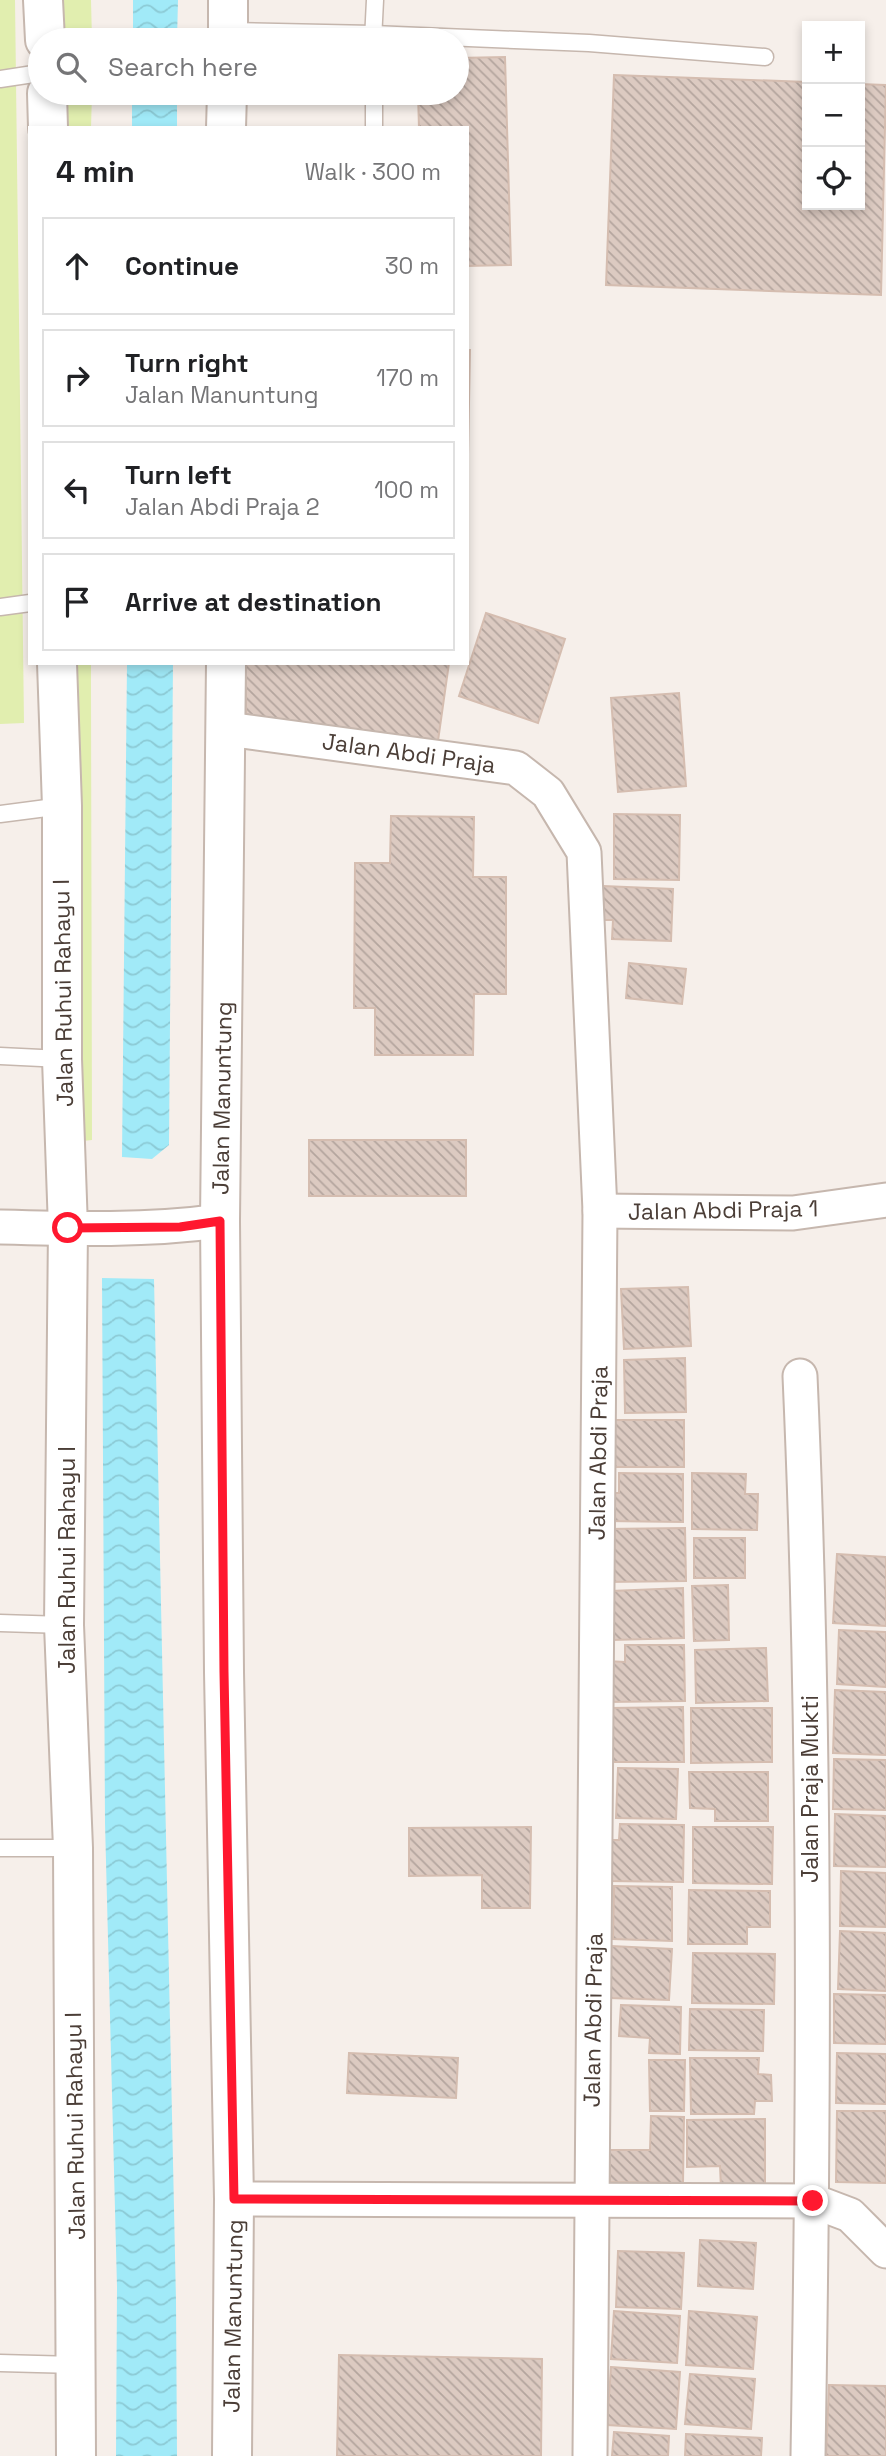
<!DOCTYPE html>
<html lang="en">
<head>
<meta charset="utf-8">
<style>
	:root { --surface:#fff; --page:#f6f6f6; --text:#202124; --muted:#757577; --line:#e0e0e0 }
	body { margin:0; font-family:"Space Grotesk",sans-serif; background:var(--page); color:var(--text) }
	.controls { position:absolute; right:21px; top:21px; display:grid; overflow:hidden; border-radius:0px; box-shadow:0 4px 10px #0003 }
	.controls button { width:63px; height:63px; display:grid; place-items:center; padding:0; border:0; border-bottom:2px solid var(--line); background:var(--surface); color:var(--text); font:35px sans-serif }
	.stop { position:absolute; width:21px; height:21px; margin:-16px; border:5px solid #ff182f; border-radius:50%; background:#fff }
	.stop.end { background:#ff182f; border-color:#fff; box-shadow:0 2px 7px #0008 }
	.list { margin:0; padding:0; list-style:none }
	h2 { display:flex; justify-content:space-between; align-items:center; height:91px; margin:0; padding:0 28px; font-size:30px }
	h2 small { font-size:23px; font-weight:400; color:var(--muted) }
	.list li { display:grid; grid-template-columns:46px 1fr auto; gap:21px; align-items:center; box-sizing:border-box; height:98px; margin:0 14px 14px; padding:0 14px; border:2px solid var(--line); border-radius:0px }
	.list b { display:block; font-size:26px; white-space:nowrap }
	.list p { margin:0; font-size:23px; white-space:nowrap; color:var(--muted) }
	.list em { font-size:23px; font-style:normal; color:var(--muted) }
	.icon { flex:none; width:38px; height:38px; fill:none; stroke:currentColor; stroke-width:2; stroke-linecap:round; stroke-linejoin:round }
	.map { position:relative; flex:none; width:886px; height:2456px; overflow:hidden }
	.search { position:absolute; background:var(--surface); box-shadow:0 4px 10px #0003; left:28px; top:28px; width:441px; height:77px; display:flex; align-items:center; gap:18px; box-sizing:border-box; padding:0 24px; border-radius:38px; color:var(--muted); font-size:26px }
	.panel { position:absolute; background:var(--surface); box-shadow:0 4px 10px #0003; left:28px; top:126px; width:441px; height:539px; border-radius:0px }
	.map>svg:first-child { display:block }
	.green { fill:#e1eeaf }
	.water { fill:url(#water-waves) }
	.building { fill:url(#building-back-hatch); stroke:#d5bdb0; stroke-width:2 }
	.lines { fill:none; stroke-linecap:round; stroke-linejoin:round }
	.service-casing { stroke:#c6b7ae; stroke-width:19 }
	.minor-casing { stroke:#c6b7ae; stroke-width:37 }
	.tertiary-casing { stroke:#c6b7ae; stroke-width:42 }
	.service { stroke:#fff; stroke-width:16 }
	.minor { stroke:#fff; stroke-width:33 }
	.tertiary { stroke:#fff; stroke-width:38 }
	.route { stroke:#ff182f; stroke-width:9 }
	.labels { text-anchor:middle; dominant-baseline:central; stroke-width:6; stroke-linejoin:round; paint-order:stroke }
	.street-label { font-size:23px; fill:#4b3e37; stroke:#fff }
</style>
</head>
<body>
<div class="map">
<svg width="886" height="2456" viewBox="0 0 886 2456">
	<defs>
		<pattern id="water-waves" width="16" height="10" patternUnits="userSpaceOnUse" patternTransform="scale(1.75)"><rect width="16" height="10" fill="#a1eaf8"/><path d="M0 5q4-4 8 0t8 0" fill="none" stroke="#8ccad5"/></pattern>
		<pattern id="building-back-hatch" width="6" height="6" patternUnits="userSpaceOnUse" patternTransform="scale(1.75)"><rect width="6" height="6" fill="#dccac1"/><path d="M-1 5l2 2M0 0l6 6M5-1l2 2" fill="none" stroke="#b4a59e"/></pattern>
	</defs>
	<rect width="100%" height="100%" fill="#f6efea"/>
	<g class="green">
		<polygon points="0,0 15,0 24,723 0,724"/>
		<polygon points="57,0 91,0 92,40 59,40"/>
		<polygon points="60,93 92,93 91,128 60,128"/>
		<polygon points="62,663 91,663 91,687 92,1140 65,1143"/>
	</g>
	<g class="water">
		<polygon points="133,0 178,0 177,40 133,40"/>
		<rect x="132" y="93" width="45" height="35"/>
		<polygon points="127,663 173,663 169,1145 152,1159 122,1157"/>
		<polygon points="102,1278 154,1279 176,2301 177,2456 116,2456 117,2287 105,1823"/>
	</g>
	<g class="building">
		<polygon points="505,57 511,265 467,266 467,128 419,128 418,93 457,93 457,58"/>
		<polygon points="614,75 807,82 807,205 860,205 860,84 886,85 881,295 606,285"/>
		<polygon points="467,350 470,350 468,455 467,455"/>
		<polygon points="486,613 565,639 538,723 459,696"/>
		<polygon points="246,663 449,663 438,741 246,719"/>
		<polygon points="679,693 686,786 618,792 611,698"/>
		<polygon points="614,814 680,815 679,880 614,879"/>
		<polygon points="391,816 474,817 473,877 506,877 506,994 474,994 473,1055 375,1055 375,1008 354,1008 355,863 390,863"/>
		<polygon points="603,886 673,889 671,941 612,939 613,920 602,920"/>
		<polygon points="629,963 686,969 682,1004 626,998"/>
		<rect x="309" y="1140" width="157" height="56"/>
		<polygon points="688,1287 691,1346 624,1349 621,1289"/>
		<polygon points="685,1358 686,1412 625,1413 624,1360"/>
		<rect x="608" y="1420" width="76" height="47"/>
		<polygon points="619,1473 683,1474 683,1522 606,1521 607,1493 619,1493"/>
		<polygon points="692,1473 746,1474 745,1494 758,1494 757,1530 692,1529"/>
		<polygon points="685,1528 686,1581 607,1582 606,1529"/>
		<rect x="694" y="1538" width="51" height="40"/>
		<polygon points="837,1554 886,1557 886,1626 833,1623"/>
		<polygon points="728,1585 729,1640 694,1641 692,1586"/>
		<polygon points="683,1588 684,1638 612,1640 611,1591"/>
		<polygon points="839,1630 886,1632 886,1687 837,1684"/>
		<polygon points="625,1645 684,1645 685,1701 607,1702 607,1661 625,1662"/>
		<polygon points="766,1648 768,1701 696,1703 695,1650"/>
		<polygon points="835,1690 886,1692 886,1755 833,1753"/>
		<polygon points="683,1707 684,1762 611,1762 610,1708"/>
		<polygon points="691,1708 772,1708 772,1762 691,1763"/>
		<polygon points="834,1759 886,1760 886,1810 833,1809"/>
		<polygon points="618,1768 678,1769 676,1819 616,1818"/>
		<polygon points="689,1772 768,1772 768,1821 715,1821 715,1809 690,1808"/>
		<polygon points="835,1814 886,1816 886,1867 834,1866"/>
		<polygon points="620,1824 684,1825 683,1882 608,1881 609,1840 619,1840"/>
		<polygon points="531,1827 530,1908 482,1908 482,1875 409,1876 409,1828"/>
		<polygon points="693,1827 773,1827 772,1884 693,1883"/>
		<polygon points="841,1871 886,1873 886,1927 840,1926"/>
		<polygon points="614,1886 672,1887 672,1941 613,1939"/>
		<polygon points="689,1890 770,1891 770,1927 747,1927 747,1944 688,1944"/>
		<polygon points="840,1931 886,1933 886,1991 838,1989"/>
		<polygon points="611,1946 672,1949 669,2000 610,1998"/>
		<polygon points="693,1953 775,1954 774,2004 692,2003"/>
		<polygon points="834,1994 886,1995 886,2044 834,2043"/>
		<polygon points="621,2005 681,2007 680,2054 649,2053 650,2038 619,2036"/>
		<polygon points="690,2009 764,2010 763,2051 689,2050"/>
		<polygon points="349,2053 458,2058 456,2098 347,2093"/>
		<polygon points="837,2053 886,2054 886,2104 836,2103"/>
		<polygon points="690,2058 759,2058 758,2074 771,2075 772,2101 755,2101 754,2114 691,2114"/>
		<polygon points="649,2060 685,2060 684,2111 650,2111"/>
		<polygon points="837,2111 886,2111 886,2183 836,2182"/>
		<polygon points="651,2116 684,2117 683,2183 610,2182 610,2150 650,2150"/>
		<polygon points="765,2119 765,2187 721,2188 720,2166 687,2167 687,2120"/>
		<polygon points="700,2240 756,2243 753,2289 698,2286"/>
		<polygon points="618,2251 684,2253 681,2309 616,2307"/>
		<polygon points="614,2311 680,2316 677,2363 611,2359"/>
		<polygon points="689,2311 757,2317 753,2369 686,2365"/>
		<polygon points="339,2355 542,2359 541,2456 337,2456"/>
		<polygon points="611,2367 680,2372 676,2429 607,2425"/>
		<polygon points="690,2374 755,2379 751,2429 685,2424"/>
		<polygon points="829,2385 886,2386 886,2456 826,2456"/>
		<polygon points="614,2432 669,2436 668,2456 612,2456"/>
		<polygon points="686,2434 762,2438 761,2456 685,2456"/>
	</g>
	<g class="lines">
		<g class="service-casing">
			<g id="service">
				<polyline points="228,31 373,34 589,43 765,57"/>
				<polyline points="373,40 375,0"/>
				<polyline points="0,79 40,73"/>
				<polyline points="374,93 374,128"/>
				<polyline points="0,607 30,603"/>
				<polyline points="0,814 62,806"/>
				<polyline points="0,1056 62,1059"/>
				<polyline points="0,1623 64,1625"/>
				<polyline points="0,1848 73,1848"/>
				<polyline points="0,2363 75,2365"/>
			</g>
		</g>
		<g class="minor-casing">
			<g id="minor">
				<polyline points="227,729 516,768 548,793 584,852 600,1211 590,2456"/>
				<polyline points="600,1211 793,1213 886,1200"/>
				<path d="M 0,1227 C 74,1229 147,1231 220,1221"/>
				<path d="M 800,1376 C 816,1736 814,2096 808,2456"/>
				<polyline points="234,2199 813,2201 850,2215 886,2251"/>
			</g>
		</g>
		<g class="tertiary-casing">
			<g id="tertiary">
				<polyline points="43,0 45,40"/>
				<polyline points="228,0 228,40"/>
				<polyline points="47,93 48,128"/>
				<polyline points="226,128 227,93"/>
				<polyline points="57,663 62,806 62,1059 68,1228 64,1625 73,1848 76,2456"/>
				<polyline points="226,663 220,1221 224,1672 234,2199 232,2456"/>
			</g>
		</g>
		<use href="#service" class="service"/>
		<use href="#minor" class="minor"/>
		<use href="#tertiary" class="tertiary"/>
	</g>
	<g class="lines">
		<polyline class="route" points="68,1228 180,1227 220,1221 224,1672 234,2199 813,2201"/>
	</g>
	<g class="labels">
		<g class="street-label">
			<text transform="translate(409 753) rotate(8)">Jalan Abdi Praja</text>
			<text transform="translate(63 993) rotate(-91)">Jalan Ruhui Rahayu I</text>
			<text transform="translate(222 1098) rotate(-89)">Jalan Manuntung</text>
			<text transform="translate(723 1210) rotate(-1)">Jalan Abdi Praja 1</text>
			<text transform="translate(598 1453) rotate(-89)">Jalan Abdi Praja</text>
			<text transform="translate(67 1560) rotate(-90)">Jalan Ruhui Rahayu I</text>
			<text transform="translate(810 1789) rotate(-90)">Jalan Praja Mukti</text>
			<text transform="translate(593 2020) rotate(-89)">Jalan Abdi Praja</text>
			<text transform="translate(75 2126) rotate(-91)">Jalan Ruhui Rahayu I</text>
			<text transform="translate(233 2316) rotate(-89)">Jalan Manuntung</text>
		</g>
	</g>
</svg>
<div class="controls">
<button>+</button>
<button>−</button>
<button><svg class="icon" aria-label="locate" viewBox="0 0 24 24"><circle cx="12" cy="12" r="6"/><path d="M12 2v4M12 18v4M2 12h4M18 12h4"/></svg></button>
</div>
<div class="stop" style="left:68px;top:1228px"></div>
<div class="stop end" style="left:813px;top:2201px"></div>
<div class="search"><svg class="icon" aria-label="search" viewBox="0 0 24 24"><circle cx="10" cy="10" r="6"/><path d="M15 15l6 6"/></svg>Search here</div>
<section class="panel">
<h2>4 min<small>Walk · 300 m</small></h2>
<ul class="list">
<li><svg class="icon" aria-label="ahead" viewBox="0 0 24 24"><path d="M12 20V5M6 11l6-6 6 6"/></svg><div><b>Continue</b></div><em>30 m</em></li>
<li><svg class="icon" aria-label="right" viewBox="0 0 24 24"><path d="M7 20v-9h11M14 6l5 5-5 5"/></svg><div><b>Turn right</b><p>Jalan Manuntung</p></div><em>170 m</em></li>
<li><svg class="icon" aria-label="left" viewBox="0 0 24 24"><path d="M17 20v-9H6M10 6l-5 5 5 5"/></svg><div><b>Turn left</b><p>Jalan Abdi Praja 2</p></div><em>100 m</em></li>
<li><svg class="icon" aria-label="arrive" viewBox="0 0 24 24"><path d="M6 21V4h12l-3 4 3 4H6"/></svg><div><b>Arrive at destination</b></div></li>
</ul>
</section>
</div>
</body>
</html>
